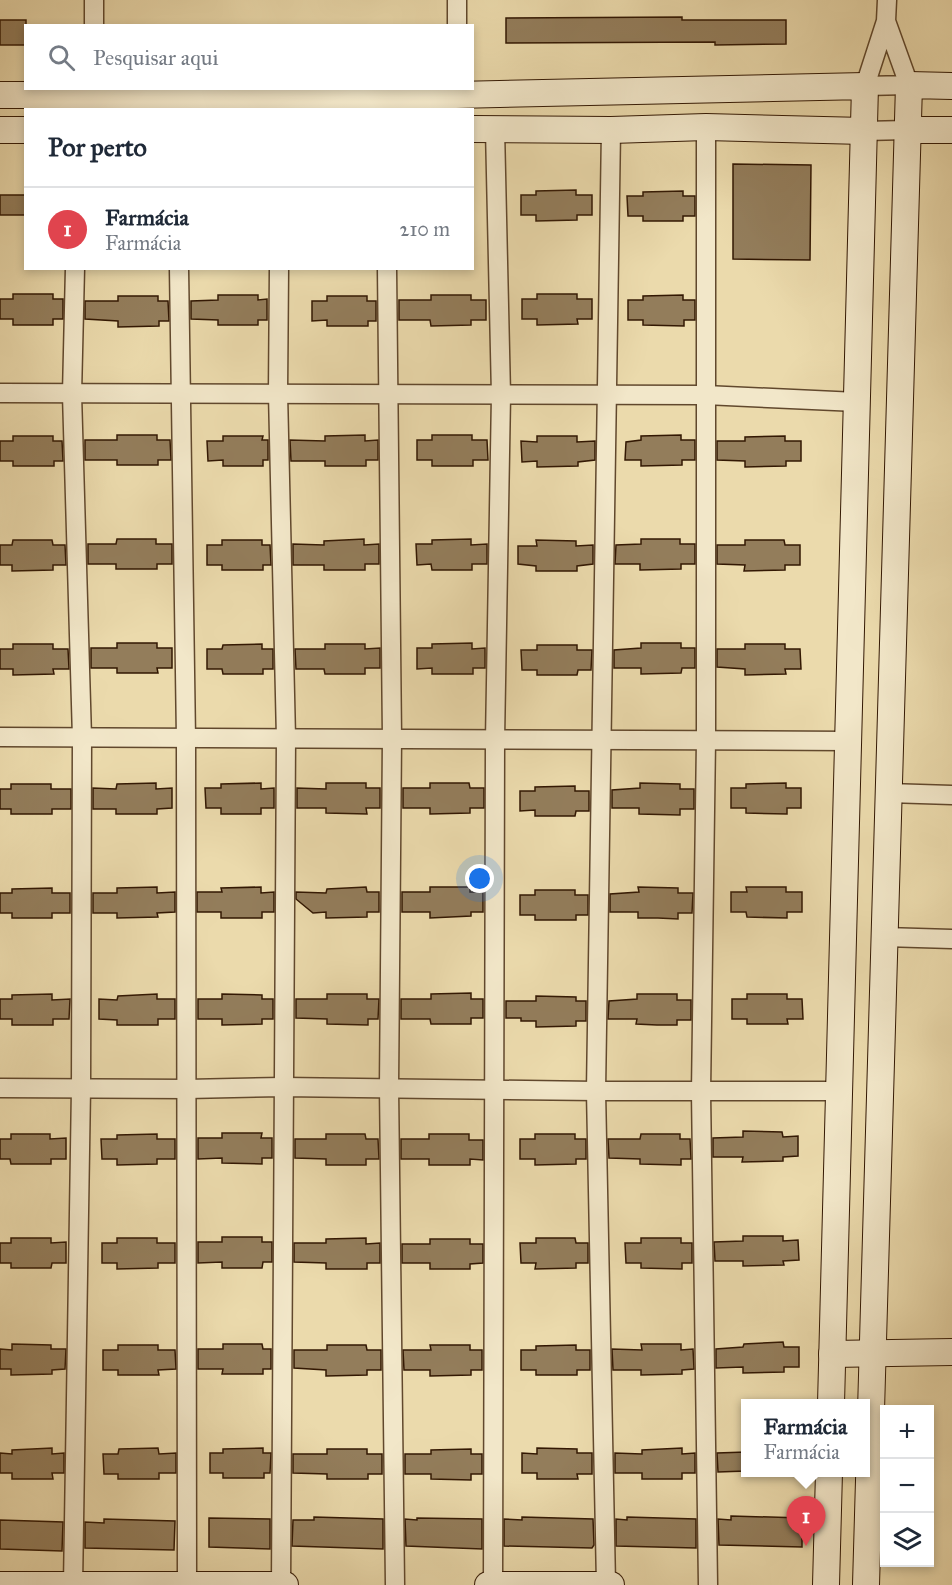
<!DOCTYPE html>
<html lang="pt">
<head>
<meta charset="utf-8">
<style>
	:root { --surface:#fff; --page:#f2f2f3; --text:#1f2937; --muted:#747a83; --line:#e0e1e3; --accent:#d93025 }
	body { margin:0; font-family:"IM FELL Great Primer",serif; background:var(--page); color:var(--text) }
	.controls { position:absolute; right:18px; bottom:18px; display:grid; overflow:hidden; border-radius:0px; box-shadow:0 3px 9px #0003 }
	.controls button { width:54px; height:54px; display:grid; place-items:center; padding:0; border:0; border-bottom:2px solid var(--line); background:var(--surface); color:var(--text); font:30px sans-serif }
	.you { position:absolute; left:480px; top:879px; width:21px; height:21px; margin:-15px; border:4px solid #fff; border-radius:50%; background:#1a73e8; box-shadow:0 0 0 9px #1a73e833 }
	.badge { display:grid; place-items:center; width:39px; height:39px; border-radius:50%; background:var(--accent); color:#fff; font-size:20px; font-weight:700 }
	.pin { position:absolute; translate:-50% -50px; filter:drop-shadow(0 2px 3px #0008) }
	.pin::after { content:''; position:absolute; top:32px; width:21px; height:18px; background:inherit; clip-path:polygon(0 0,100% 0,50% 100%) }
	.popup { position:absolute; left:741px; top:1399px; width:129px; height:78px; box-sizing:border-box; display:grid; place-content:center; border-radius:0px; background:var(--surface); filter:drop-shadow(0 2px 4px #0005); font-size:20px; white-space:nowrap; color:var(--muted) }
	.popup b { font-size:22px; color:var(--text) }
	.popup::after { content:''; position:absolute; left:50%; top:100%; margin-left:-12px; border:12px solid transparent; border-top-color:var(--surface) }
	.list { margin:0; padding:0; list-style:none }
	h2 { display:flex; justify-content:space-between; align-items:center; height:78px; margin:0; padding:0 24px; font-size:26px }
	h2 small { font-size:20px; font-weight:400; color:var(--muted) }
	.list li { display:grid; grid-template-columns:39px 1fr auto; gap:18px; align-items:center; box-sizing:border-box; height:84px; padding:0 24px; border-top:2px solid var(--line) }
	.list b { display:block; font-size:22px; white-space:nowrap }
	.list p { margin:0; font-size:20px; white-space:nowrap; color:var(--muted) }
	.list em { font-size:20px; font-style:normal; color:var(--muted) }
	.icon { flex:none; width:33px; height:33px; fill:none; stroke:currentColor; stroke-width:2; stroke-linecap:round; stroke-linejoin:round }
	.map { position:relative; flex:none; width:952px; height:1585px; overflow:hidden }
	.search { position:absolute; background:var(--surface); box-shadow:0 3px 9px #0003; left:24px; top:24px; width:450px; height:66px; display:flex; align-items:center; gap:15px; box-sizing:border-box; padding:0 21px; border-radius:0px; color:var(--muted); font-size:22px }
	.panel { position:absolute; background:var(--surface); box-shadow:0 3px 9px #0003; left:24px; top:108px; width:450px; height:162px; border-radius:0px }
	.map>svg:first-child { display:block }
	.building { fill:#937d5b; stroke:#331803; stroke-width:1.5 }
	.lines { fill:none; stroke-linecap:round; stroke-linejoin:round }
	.street-casing { stroke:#61482d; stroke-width:21 }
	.secondary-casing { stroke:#331803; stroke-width:28 }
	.street { stroke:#f2e7c9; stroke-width:18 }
	.secondary { stroke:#f2e7c9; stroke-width:26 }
</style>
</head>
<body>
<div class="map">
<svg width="952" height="1585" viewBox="0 0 952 1585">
	<rect width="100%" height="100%" fill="#ebdaac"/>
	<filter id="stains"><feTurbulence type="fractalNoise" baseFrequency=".00333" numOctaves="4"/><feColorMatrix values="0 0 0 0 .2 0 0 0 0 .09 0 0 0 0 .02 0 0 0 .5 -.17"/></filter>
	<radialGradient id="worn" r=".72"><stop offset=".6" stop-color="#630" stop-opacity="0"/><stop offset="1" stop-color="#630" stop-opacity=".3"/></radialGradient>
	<g class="building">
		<polygon points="682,17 682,20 786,20 786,44 715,45 715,42 506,43 506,18"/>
		<rect x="0" y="20" width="26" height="25"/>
		<polygon points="733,164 811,165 810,260 733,259"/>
		<polygon points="576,190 576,195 592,195 592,215 577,215 577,220 536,221 536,215 521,215 521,195 536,195 536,191"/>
		<polygon points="683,191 683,196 695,196 695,216 683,216 683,221 643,221 643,216 628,216 627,196 643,196 643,192"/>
		<rect x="0" y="195" width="26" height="20"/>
		<polygon points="13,294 53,294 53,299 63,299 63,319 53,319 53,325 13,325 13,319 0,319 0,299 13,299"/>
		<polygon points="537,294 577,294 577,299 592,299 592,319 577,319 578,324 537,325 537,319 522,319 522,299 537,299"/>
		<polygon points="218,295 258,295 258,300 267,299 267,320 258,320 258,325 218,325 218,320 191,319 191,301 218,300"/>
		<polygon points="431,295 471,295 471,300 486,300 486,320 471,320 471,325 431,326 430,320 399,320 399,300 431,300"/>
		<polygon points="683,295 683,300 695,300 695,320 684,320 684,326 643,325 643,320 628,320 628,300 643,300 643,296"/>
		<polygon points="118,296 158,296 158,301 168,301 169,321 159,321 159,326 118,327 118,321 85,319 85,301 118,301"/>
		<polygon points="327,296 367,296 367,301 376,301 376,321 368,321 368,326 327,326 327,320 312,321 312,301 327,301"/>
		<polygon points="117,435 157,435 157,440 170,440 171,460 158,460 158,465 117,465 117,460 85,460 85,440 117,440"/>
		<polygon points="365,435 365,441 378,440 378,460 366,460 366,466 325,466 325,461 291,461 290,440 325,441 325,436"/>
		<polygon points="432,435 472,435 472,440 487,440 488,460 473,460 473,466 432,466 432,460 417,460 417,440 432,440"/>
		<polygon points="681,435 681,440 695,440 695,460 682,460 682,465 641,466 641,460 625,460 626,442 641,440 641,436"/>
		<polygon points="13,436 53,436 53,441 62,441 63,461 54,461 54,466 13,466 13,461 0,461 0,441 13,441"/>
		<polygon points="223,436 263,436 262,440 268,440 268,460 263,460 263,466 223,466 223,460 208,461 207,441 223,441"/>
		<polygon points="537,436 577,436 577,442 595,441 595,460 578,462 578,466 537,467 537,461 522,462 521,441 537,442"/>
		<polygon points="785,436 785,441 801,441 801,461 786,461 786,466 745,467 745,461 717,460 717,441 745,441 745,437"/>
		<polygon points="117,539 156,539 156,544 172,544 172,564 157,564 157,569 116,569 116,564 88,564 88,544 116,544"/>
		<polygon points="364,539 364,545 379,544 379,564 365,564 365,570 324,570 324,565 293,565 293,544 324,545 324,541"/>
		<polygon points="471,539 471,545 487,544 487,564 472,564 472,570 432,570 431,564 417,565 416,544 432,544 432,540"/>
		<polygon points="641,539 680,539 680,544 695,544 695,564 681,564 681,569 640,570 640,564 615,564 616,545 641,544"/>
		<polygon points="13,540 52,540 53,545 65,545 66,565 53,565 53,570 12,571 12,565 0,565 0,545 12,545"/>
		<polygon points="222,540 262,540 262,545 270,545 271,565 263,565 263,570 222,570 222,565 207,565 207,545 222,545"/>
		<polygon points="536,540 576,541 576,546 593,545 593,564 577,566 577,571 536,571 536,566 518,564 518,546 537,546"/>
		<polygon points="745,540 784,540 785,545 800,545 800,565 785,565 785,570 744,571 745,565 717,564 717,545 745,545"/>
		<polygon points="117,643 157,643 157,648 172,648 172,668 157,668 158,673 117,673 117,668 91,668 91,648 117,648"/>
		<polygon points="472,643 472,649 485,648 485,668 473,668 473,674 432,674 432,668 417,669 417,648 432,648 432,644"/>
		<polygon points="641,643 681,643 681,648 695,648 695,668 682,668 681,673 641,674 641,668 614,668 614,650 641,648"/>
		<polygon points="13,644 53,644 53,649 68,649 69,669 53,669 54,674 13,675 13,669 0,669 0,649 13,649"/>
		<polygon points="262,644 262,649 273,649 273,669 263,669 263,674 223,674 222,669 207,669 207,649 222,649 223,645"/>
		<polygon points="325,644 365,644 365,649 380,648 380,668 365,668 365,674 325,674 324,669 296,669 295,649 325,649"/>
		<polygon points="745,644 785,644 785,649 800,649 801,669 785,669 786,674 745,675 745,669 717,667 717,649 745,649"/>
		<polygon points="537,645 577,645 577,650 592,650 591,670 578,670 577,675 537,675 537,670 522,670 521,650 537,650"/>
		<polygon points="156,783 156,789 172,788 172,808 157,809 157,814 116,814 116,809 93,809 93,788 116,789 117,784"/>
		<polygon points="261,783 261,789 274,788 274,808 261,808 261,814 221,814 221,808 206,808 205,788 221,788 221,784"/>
		<polygon points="326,783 366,783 366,788 380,788 380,808 366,808 367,814 326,813 326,808 297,808 297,788 326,789"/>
		<polygon points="430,783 469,783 470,788 484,788 484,808 470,808 470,813 430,814 430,808 403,808 403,788 430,788"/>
		<polygon points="640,783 680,784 680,789 694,789 694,809 680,809 680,815 639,814 639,808 612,808 612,790 640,788"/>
		<polygon points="786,783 786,788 801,788 801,808 787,808 787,814 746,813 746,808 731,808 731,788 746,788 746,784"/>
		<polygon points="11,784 51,784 51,789 71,789 71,809 52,809 52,814 11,814 11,809 0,809 0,789 11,789"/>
		<polygon points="575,786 575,791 589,791 589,811 576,811 575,816 535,816 535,810 520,811 520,791 535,791 535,787"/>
		<polygon points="157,887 157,893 175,892 175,912 157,913 158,917 117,918 117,913 93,913 93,893 117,893 117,888"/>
		<polygon points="261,887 261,893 274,892 274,912 262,912 262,918 221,918 221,912 197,912 197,892 222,892 221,888"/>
		<polygon points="366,887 367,892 379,892 379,912 367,912 367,917 326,918 326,912 313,913 296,899 296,892 326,893 327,889"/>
		<polygon points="430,887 470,887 470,892 483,892 483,912 471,912 471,916 430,918 430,912 402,912 402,892 430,892"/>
		<polygon points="638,887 678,888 678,893 693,893 692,913 678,913 678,919 658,918 638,918 638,912 610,912 610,894 639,892"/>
		<polygon points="746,887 786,887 786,892 802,892 802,912 787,912 787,918 747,917 746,912 731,912 731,892 747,892"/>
		<polygon points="52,888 52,893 70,893 70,913 52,913 52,918 12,918 12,913 0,913 0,893 12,893 12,889"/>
		<polygon points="535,890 575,890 575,895 588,895 588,915 576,915 576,920 535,920 535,915 520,915 520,895 535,895"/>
		<polygon points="471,993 471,999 483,999 483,1018 471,1018 471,1024 431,1024 430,1019 401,1019 401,999 431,999 431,994"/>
		<polygon points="52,994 52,1000 70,999 69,1019 53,1019 53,1025 12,1025 12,1019 0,1019 0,999 12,999 12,995"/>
		<polygon points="157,994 157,999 175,999 175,1019 158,1019 158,1025 117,1025 117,1020 99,1019 99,999 117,1000 118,996"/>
		<polygon points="222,994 262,995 262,999 273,999 273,1019 262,1019 262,1024 222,1025 222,1019 198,1019 198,999 222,999"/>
		<polygon points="327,994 367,994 367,999 379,999 378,1019 368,1019 368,1025 327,1024 327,1019 296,1018 296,999 327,999"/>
		<polygon points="637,994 677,994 677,1000 691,1000 691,1020 677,1020 677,1025 657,1025 636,1024 637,1019 608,1019 609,1001 637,999"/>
		<polygon points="747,994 787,994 787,999 802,999 803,1019 787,1019 788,1024 747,1024 747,1019 732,1019 732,999 747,999"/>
		<polygon points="536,996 576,997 576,1001 586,1001 586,1021 576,1021 576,1026 536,1027 536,1021 521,1021 521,1018 506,1018 506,1001 536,1001"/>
		<polygon points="743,1131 782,1132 783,1137 798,1136 798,1156 783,1157 783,1161 742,1162 743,1157 713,1157 713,1138 743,1137"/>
		<polygon points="222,1133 262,1133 261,1138 272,1138 272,1158 262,1158 262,1164 222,1163 222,1158 198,1159 198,1138 222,1138"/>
		<polygon points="11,1134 50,1134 50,1139 66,1138 66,1159 51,1159 51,1164 11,1164 10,1159 0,1159 0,1139 11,1139"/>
		<polygon points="157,1134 157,1139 175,1139 175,1159 157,1159 157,1164 117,1165 117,1159 102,1159 101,1139 117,1139 117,1135"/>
		<polygon points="326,1134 365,1134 366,1139 378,1139 379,1159 366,1159 366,1165 326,1165 326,1159 295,1158 295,1139 326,1139"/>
		<polygon points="429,1134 469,1134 469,1140 483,1140 483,1160 470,1159 470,1165 429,1165 429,1159 401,1159 401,1139 429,1139"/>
		<polygon points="535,1134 575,1134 575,1139 586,1139 586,1159 576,1159 576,1164 535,1165 535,1159 520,1159 520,1139 535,1139"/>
		<polygon points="641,1134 680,1134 680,1139 690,1139 691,1159 681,1159 681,1165 640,1164 640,1159 609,1158 608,1139 640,1139"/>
		<polygon points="743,1236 783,1236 783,1241 798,1240 799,1260 783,1261 784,1265 743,1266 743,1261 715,1261 714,1242 743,1241"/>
		<polygon points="222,1237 262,1237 262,1242 272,1242 272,1262 263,1262 262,1268 222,1268 222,1262 198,1263 198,1242 222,1242"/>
		<polygon points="11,1238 51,1238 51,1243 66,1242 66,1263 52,1263 51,1268 11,1268 11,1263 0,1263 0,1243 11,1243"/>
		<polygon points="117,1238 157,1238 157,1243 175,1243 175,1263 158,1263 158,1268 117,1269 117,1263 102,1263 102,1243 117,1243"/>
		<polygon points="366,1238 366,1244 380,1243 380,1263 367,1263 367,1269 326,1269 326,1263 294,1262 294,1243 326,1243 326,1239"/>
		<polygon points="536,1238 575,1238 576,1243 588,1243 588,1263 576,1263 576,1268 535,1269 536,1263 521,1263 520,1243 536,1243"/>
		<polygon points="641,1238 681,1238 681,1243 692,1243 692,1263 682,1263 682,1269 641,1268 641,1263 626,1263 625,1243 641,1243"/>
		<polygon points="430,1239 470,1239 470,1244 483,1244 483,1263 470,1264 470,1269 430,1269 430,1263 402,1263 402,1244 430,1244"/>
		<polygon points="783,1342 784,1347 799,1347 799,1367 784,1367 784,1372 743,1373 743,1367 716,1368 716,1349 743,1347 744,1344"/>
		<polygon points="12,1344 51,1345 51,1349 66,1349 65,1369 52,1370 52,1374 11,1375 11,1369 0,1369 0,1349 12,1350"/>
		<polygon points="223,1344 262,1344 263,1349 271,1349 271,1369 263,1369 263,1374 222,1374 223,1369 198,1369 198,1349 223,1349"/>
		<polygon points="641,1344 681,1344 681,1350 693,1349 694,1369 682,1370 682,1374 641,1375 641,1370 613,1370 612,1349 642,1350"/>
		<polygon points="118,1345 158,1345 158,1350 175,1350 176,1369 158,1370 159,1375 118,1375 118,1370 103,1370 103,1350 118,1350"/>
		<polygon points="327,1345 366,1345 367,1350 381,1350 381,1370 367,1370 367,1375 326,1376 326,1370 294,1368 294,1350 327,1350"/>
		<polygon points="430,1345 470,1345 470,1350 482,1350 482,1370 471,1370 471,1375 430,1376 430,1370 404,1370 403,1350 431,1350"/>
		<polygon points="576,1345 576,1350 590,1350 590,1370 577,1370 577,1375 536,1375 536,1370 521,1370 521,1350 536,1350 536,1346"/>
		<polygon points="52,1448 52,1454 64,1453 64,1473 52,1473 53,1479 12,1479 12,1473 0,1473 0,1453 12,1454 12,1450"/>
		<polygon points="158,1448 159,1454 176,1453 176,1473 159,1473 159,1479 118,1479 118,1474 104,1474 103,1454 118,1454 119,1449"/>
		<polygon points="263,1448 263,1453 271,1453 270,1473 264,1473 264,1478 223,1478 223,1473 210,1473 210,1453 223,1453 223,1449"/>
		<polygon points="537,1448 577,1449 577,1453 592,1453 592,1474 577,1474 578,1479 537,1479 537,1473 522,1473 522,1453 537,1454"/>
		<polygon points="682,1448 682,1454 695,1453 695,1473 682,1473 682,1479 642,1479 642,1473 615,1473 615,1453 642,1454 642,1450"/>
		<polygon points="327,1449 367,1449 367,1454 382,1454 382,1474 368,1474 368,1479 327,1479 327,1474 293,1473 293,1454 327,1454"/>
		<polygon points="471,1449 471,1454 482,1454 482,1474 471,1474 471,1480 431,1479 431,1474 405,1474 405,1454 431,1454 431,1450"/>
		<polygon points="746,1452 746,1471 718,1472 717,1453"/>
		<polygon points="731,1516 802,1518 802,1547 719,1545 718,1519 731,1520"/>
		<polygon points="314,1517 383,1519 383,1549 292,1546 293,1520 314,1520"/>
		<polygon points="522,1517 593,1519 594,1545 592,1548 504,1546 504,1519 522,1520"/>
		<polygon points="627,1517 696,1519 696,1548 616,1546 616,1519 627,1520"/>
		<polygon points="209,1518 270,1519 270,1549 209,1547"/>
		<polygon points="417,1518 482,1519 482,1549 406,1546 405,1519 417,1520"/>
		<polygon points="104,1519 175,1521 174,1550 85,1548 85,1522 104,1523"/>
		<polygon points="0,1520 63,1522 62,1551 0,1549"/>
	</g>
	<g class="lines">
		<g class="street-casing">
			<g id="street">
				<polyline points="94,0 94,26"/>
				<polyline points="886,21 909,85 865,86 886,21 887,0"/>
				<polyline points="457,26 457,0"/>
				<polyline points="706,127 706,740 701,1092 708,1585"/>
				<polyline points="864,131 907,130"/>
				<polyline points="179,268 186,739 187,1585"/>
				<polyline points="279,268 278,393 286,738 281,1585"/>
				<polyline points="387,268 392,738 389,1087 395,1585"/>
				<polyline points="0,393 705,395 857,402"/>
				<polyline points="0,737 848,741"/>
				<polyline points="888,793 952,795"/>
				<polyline points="884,937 952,939"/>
				<polyline points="0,1088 187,1089 283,1087 596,1091 839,1091"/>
				<polyline points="493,1584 495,740 501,395 495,129"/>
				<polyline points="606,1584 596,1091 611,130"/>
				<polyline points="73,1585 81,1088 82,738 72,394 75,268"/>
			</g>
		</g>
		<g class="secondary-casing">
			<g id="secondary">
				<polyline points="0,95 456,95 865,86 831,1404"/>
				<polyline points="472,129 611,130 706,127 864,131"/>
				<polyline points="0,130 26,130"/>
				<polyline points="907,130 952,130"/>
				<polyline points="832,1354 952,1352"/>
				<polyline points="0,1585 285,1585"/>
				<polyline points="488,1585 611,1585"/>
				<polyline points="826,1585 829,1472"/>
				<polyline points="866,1585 909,85 952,86"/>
			</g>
		</g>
		<use href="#street" class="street"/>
		<use href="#secondary" class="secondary"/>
	</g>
	<rect width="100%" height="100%" filter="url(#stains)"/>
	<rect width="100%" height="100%" fill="url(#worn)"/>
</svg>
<div class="controls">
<button>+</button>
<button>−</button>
<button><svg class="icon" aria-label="layers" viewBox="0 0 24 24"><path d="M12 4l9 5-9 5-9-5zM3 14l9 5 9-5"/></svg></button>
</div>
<div class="you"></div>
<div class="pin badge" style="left:806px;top:1546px;background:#e0444e">1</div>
<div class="popup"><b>Farmácia</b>Farmácia</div>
<div class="search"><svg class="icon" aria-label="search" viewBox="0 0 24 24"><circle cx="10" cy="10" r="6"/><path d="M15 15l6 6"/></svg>Pesquisar aqui</div>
<section class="panel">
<h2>Por perto<small></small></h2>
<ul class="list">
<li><span class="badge" style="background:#e0444e">1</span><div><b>Farmácia</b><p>Farmácia</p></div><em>210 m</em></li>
</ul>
</section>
</div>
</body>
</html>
